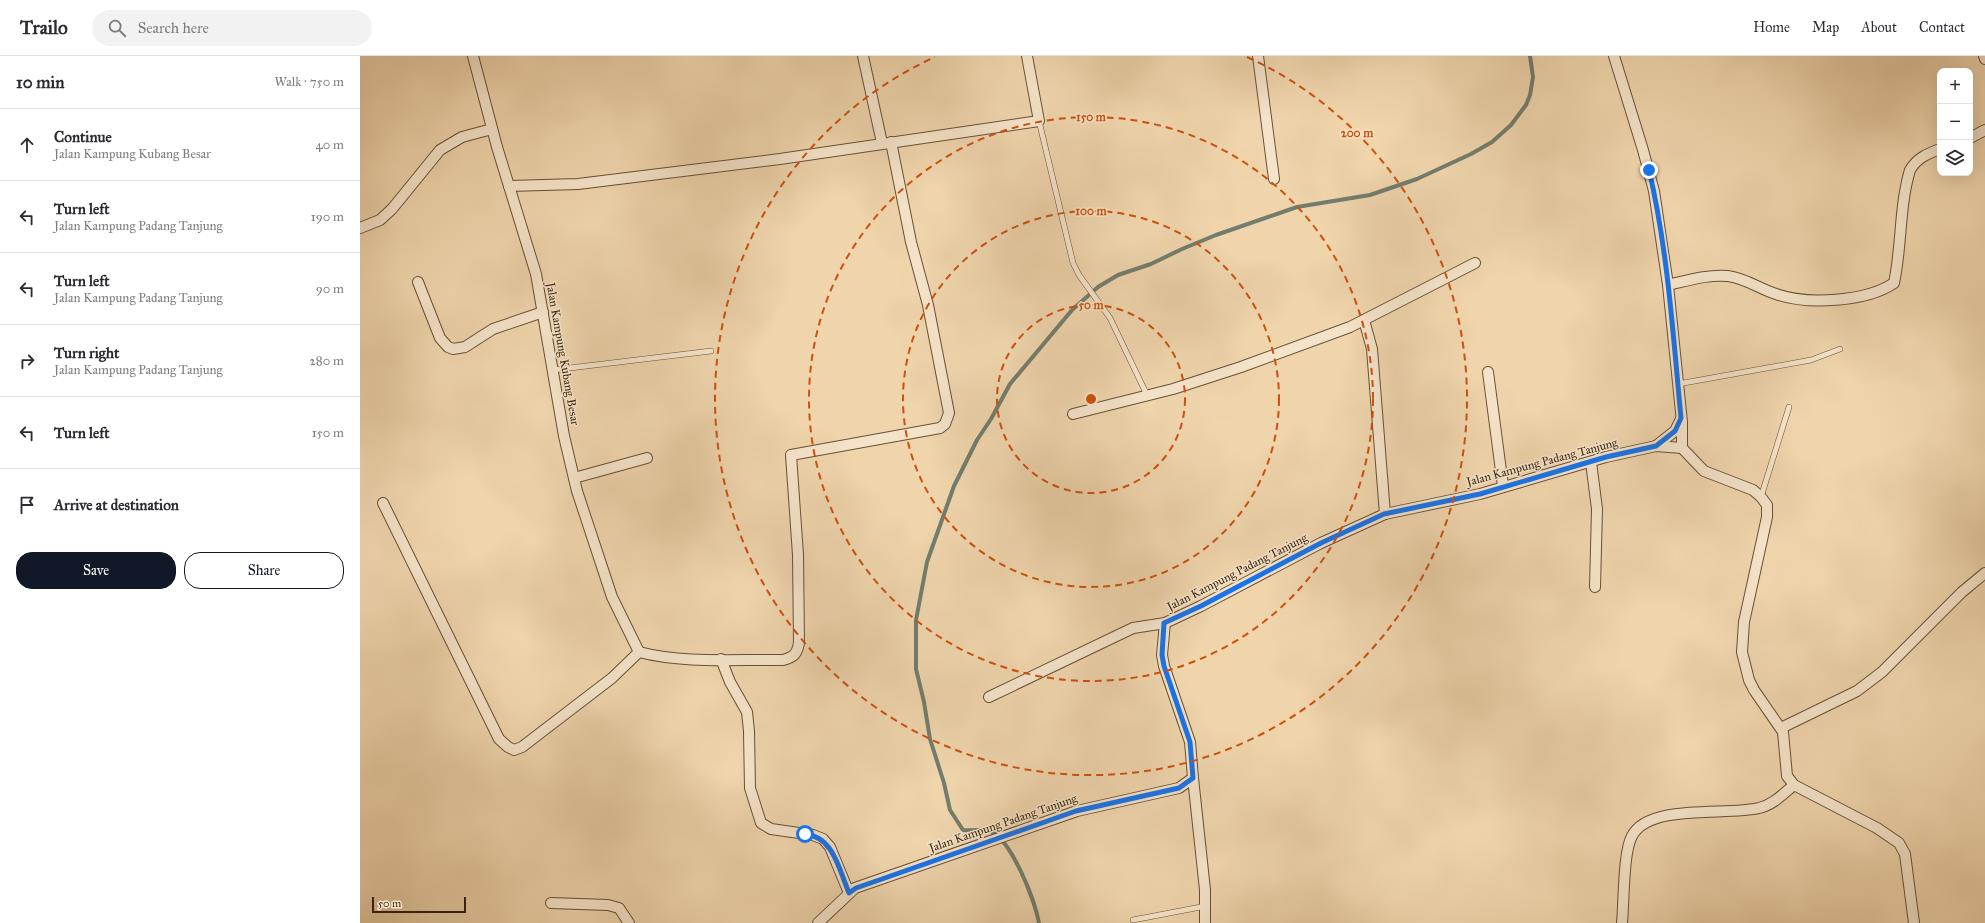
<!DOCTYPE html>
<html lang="en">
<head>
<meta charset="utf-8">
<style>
	:root { --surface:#fff; --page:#f2f2f3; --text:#2b2b33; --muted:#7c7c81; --line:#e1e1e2; --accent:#111827 }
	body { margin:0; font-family:"IM FELL Great Primer",serif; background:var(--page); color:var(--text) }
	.controls { position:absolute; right:12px; top:12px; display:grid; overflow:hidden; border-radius:8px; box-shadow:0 4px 16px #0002 }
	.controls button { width:36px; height:36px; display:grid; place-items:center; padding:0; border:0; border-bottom:1px solid var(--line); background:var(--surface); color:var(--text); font:20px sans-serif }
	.scale { position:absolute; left:12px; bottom:10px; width:94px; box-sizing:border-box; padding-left:4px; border:2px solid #39250f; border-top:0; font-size:11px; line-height:14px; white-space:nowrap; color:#39250f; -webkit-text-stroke:3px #f5e3c9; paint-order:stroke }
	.stop { position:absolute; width:12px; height:12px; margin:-9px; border:3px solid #1a73e8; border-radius:50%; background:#fff }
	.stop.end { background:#1a73e8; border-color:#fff; box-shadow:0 1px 4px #0008 }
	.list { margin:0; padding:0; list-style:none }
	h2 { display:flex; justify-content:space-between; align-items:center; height:52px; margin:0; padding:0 16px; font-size:17px }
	h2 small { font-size:13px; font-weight:400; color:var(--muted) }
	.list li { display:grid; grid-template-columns:26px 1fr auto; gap:12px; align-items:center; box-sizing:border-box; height:72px; padding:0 16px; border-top:1px solid var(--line) }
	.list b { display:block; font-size:15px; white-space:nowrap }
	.list p { margin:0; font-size:13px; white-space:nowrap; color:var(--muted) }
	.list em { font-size:13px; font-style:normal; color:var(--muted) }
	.actions { display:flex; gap:8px; padding:12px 16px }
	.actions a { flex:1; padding:9px 0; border:1px solid var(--accent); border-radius:16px; text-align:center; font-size:14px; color:var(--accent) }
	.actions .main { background:var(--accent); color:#fff }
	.icon { flex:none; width:22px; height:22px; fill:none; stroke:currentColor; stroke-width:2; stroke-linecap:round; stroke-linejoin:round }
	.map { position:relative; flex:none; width:1625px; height:867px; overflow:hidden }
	header { display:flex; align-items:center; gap:24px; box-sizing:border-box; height:56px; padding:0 20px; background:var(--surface); border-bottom:1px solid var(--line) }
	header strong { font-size:19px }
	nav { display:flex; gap:22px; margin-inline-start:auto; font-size:14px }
	.search { width:280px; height:36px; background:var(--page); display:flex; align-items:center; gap:10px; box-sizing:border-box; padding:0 14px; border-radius:22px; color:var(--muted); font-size:15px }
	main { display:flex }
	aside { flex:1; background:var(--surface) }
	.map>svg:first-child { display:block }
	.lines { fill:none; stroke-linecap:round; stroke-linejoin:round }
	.stream { stroke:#737d6e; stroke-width:4 }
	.lane-casing { stroke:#665136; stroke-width:6 }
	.street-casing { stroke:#665136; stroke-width:12 }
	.lane { stroke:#f5e3c9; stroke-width:5 }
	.street { stroke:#f5e3c9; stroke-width:10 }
	.route { stroke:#1a73e8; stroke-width:5 }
	.ring { fill:none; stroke:#ce510c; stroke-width:2; stroke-dasharray:7 5 }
	.labels { text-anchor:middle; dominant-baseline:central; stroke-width:3; stroke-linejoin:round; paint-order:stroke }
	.street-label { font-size:12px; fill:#39250f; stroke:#f5e3c9 }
	.centre { fill:#ce510c; stroke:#f5e3c9; stroke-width:2 }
	.ring-label { font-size:12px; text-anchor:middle; font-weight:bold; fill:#ce510c; stroke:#f5e3c9; stroke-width:3; stroke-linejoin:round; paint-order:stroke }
</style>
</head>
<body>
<header>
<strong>Trailo</strong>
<div class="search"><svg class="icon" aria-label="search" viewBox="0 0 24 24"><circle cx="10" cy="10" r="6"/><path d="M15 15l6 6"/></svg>Search here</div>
<nav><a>Home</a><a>Map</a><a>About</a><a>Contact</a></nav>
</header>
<main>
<aside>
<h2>10 min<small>Walk · 750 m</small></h2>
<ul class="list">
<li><svg class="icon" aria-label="ahead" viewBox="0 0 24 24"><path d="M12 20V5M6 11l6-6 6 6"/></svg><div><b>Continue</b><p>Jalan Kampung Kubang Besar</p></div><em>40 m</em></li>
<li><svg class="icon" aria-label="left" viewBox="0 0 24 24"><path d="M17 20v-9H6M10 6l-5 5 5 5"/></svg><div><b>Turn left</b><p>Jalan Kampung Padang Tanjung</p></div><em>190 m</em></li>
<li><svg class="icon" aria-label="left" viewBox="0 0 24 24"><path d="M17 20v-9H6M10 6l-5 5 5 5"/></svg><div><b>Turn left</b><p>Jalan Kampung Padang Tanjung</p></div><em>90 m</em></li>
<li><svg class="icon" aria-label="right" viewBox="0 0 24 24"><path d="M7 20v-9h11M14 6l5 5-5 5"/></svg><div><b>Turn right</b><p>Jalan Kampung Padang Tanjung</p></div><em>280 m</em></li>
<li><svg class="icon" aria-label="left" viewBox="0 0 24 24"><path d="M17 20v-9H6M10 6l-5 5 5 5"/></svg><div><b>Turn left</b></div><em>150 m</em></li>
<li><svg class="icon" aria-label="arrive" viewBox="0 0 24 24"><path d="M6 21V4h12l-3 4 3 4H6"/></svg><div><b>Arrive at destination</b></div></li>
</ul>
<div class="actions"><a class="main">Save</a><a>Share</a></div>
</aside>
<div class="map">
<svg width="1625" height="867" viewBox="0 0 1625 867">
	<rect width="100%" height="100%" fill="#efd4ac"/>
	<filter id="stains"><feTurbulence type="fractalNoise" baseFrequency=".005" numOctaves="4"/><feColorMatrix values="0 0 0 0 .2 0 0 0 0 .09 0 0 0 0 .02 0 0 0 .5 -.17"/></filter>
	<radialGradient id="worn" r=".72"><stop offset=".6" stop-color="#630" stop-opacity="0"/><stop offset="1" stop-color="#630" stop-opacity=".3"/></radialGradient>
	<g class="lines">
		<path class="stream" d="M 679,867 C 675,845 651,781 628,774 C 624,773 610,775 603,774 L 590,754 L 584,727 L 570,683 L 564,646 L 556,613 L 556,564 L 567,506 L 594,430 L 617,384 L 631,363 L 650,328 L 712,254 L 738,231 L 758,219 L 791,208 L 822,193 L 856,179 L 937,151 L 1010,139 L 1057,123 L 1111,98 L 1132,86 L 1151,69 L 1166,49 L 1170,39 L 1173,21 L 1170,0"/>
		<g class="lane-casing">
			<g id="lane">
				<polyline points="679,65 713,207 719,219 750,262 787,339"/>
				<polyline points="193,314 351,295"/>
				<polyline points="1318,328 1451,304 1480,293"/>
				<polyline points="1401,441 1429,351"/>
				<polyline points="773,864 846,850"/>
			</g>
		</g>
		<g class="street-casing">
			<g id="street">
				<polyline points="113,0 137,91 176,218 204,380 217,435 252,541 279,596"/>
				<polyline points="503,0 522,87"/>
				<polyline points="898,0 914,123"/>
				<polyline points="1254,0 1283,94 1294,135 1308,229 1322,366 1322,392 1344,415 1393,434 1401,441 1407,449 1407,461 1384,566 1382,596 1389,624 1394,634 1423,676 1427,720 1434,729 1517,772 1539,787 1545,798 1554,867"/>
				<polyline points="1624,0 1625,3"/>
				<polyline points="1610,82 1625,74"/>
				<polyline points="149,130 218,128 420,103 679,65 667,0"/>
				<polyline points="0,172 20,164 32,153 80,94 102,81 132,73"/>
				<polyline points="58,226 80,282 88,291 93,293 105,291 133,273 183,256"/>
				<path d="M 1308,229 C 1326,225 1348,218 1368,220 C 1385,222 1400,233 1416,238 C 1447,249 1506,246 1534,227 C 1542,190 1539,151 1550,114 C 1557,102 1567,98 1580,93"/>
				<polyline points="1004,264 1012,293 1025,458"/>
				<polyline points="1128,316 1143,430"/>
				<polyline points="713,358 813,333 881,311 990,271 1115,207"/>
				<polyline points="1296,390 1315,375 1321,363"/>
				<polyline points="1231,406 1237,453 1235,531"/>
				<polyline points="214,422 287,402"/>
				<polyline points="23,447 139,683 148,691 154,694 162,691 252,622 279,596"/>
				<path d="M 279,596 C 325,608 376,603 423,604 C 434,601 437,598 439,587 L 438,499 L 431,399 L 580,372 L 585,368 L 589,357 L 568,249 L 551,186 L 531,86"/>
				<polyline points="361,603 370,626 387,656 389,675 390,732 401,767 411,773 453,779 463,783 470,791 489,837"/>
				<polyline points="629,641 773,572 805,567"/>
				<polyline points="1421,672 1497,635 1522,616 1602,536 1625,517"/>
				<polyline points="833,722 845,834 845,867"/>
				<polyline points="191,847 248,849 259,852 269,867"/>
				<polyline points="458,867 495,832 717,755 819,732 833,722 830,686 804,610 802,599 805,567 841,550 961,487 1025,458 1120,438 1246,401 1296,390 1322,392"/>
				<path d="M 1262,867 C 1264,847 1263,796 1272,780 C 1289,747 1367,760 1399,752 C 1413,749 1423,738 1434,729"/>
			</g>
		</g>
		<use href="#lane" class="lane"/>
		<use href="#street" class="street"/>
	</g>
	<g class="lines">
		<path class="route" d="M 445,778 C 474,781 479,814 489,837 L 496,832 L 522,823 L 716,755 L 819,732 L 833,722 L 830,686 L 804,610 L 802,599 L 804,567 L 841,550 L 961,487 L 1024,458 L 1120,438 L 1246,401 L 1296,390 L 1315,375 L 1321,362 C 1313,279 1308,195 1289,114"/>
	</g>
	<g class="ring">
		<circle cx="731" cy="343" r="94"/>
		<circle cx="731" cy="343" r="188"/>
		<circle cx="731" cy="343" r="282"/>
		<path d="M887 1A376 376 0 1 1 575 1"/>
	</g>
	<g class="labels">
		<g class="street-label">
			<text transform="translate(203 298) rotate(80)">Jalan Kampung Kubang Besar</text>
			<text transform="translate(1182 406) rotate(-15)">Jalan Kampung Padang Tanjung</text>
			<text transform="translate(877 516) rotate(-27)">Jalan Kampung Padang Tanjung</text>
			<text transform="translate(643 767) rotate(-19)">Jalan Kampung Padang Tanjung</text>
		</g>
	</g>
	<circle cx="731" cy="343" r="6" class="centre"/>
	<g class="ring-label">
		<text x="731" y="65">150 m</text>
		<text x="997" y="81">200 m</text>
		<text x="731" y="159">100 m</text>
		<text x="731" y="253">50 m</text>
	</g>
	<rect width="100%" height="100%" filter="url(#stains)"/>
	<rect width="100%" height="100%" fill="url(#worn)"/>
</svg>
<div class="controls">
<button>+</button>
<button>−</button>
<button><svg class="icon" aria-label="layers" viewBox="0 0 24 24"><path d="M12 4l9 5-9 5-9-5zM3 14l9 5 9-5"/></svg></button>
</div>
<div class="scale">50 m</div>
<div class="stop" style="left:445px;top:778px"></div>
<div class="stop end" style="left:1289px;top:114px"></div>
</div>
</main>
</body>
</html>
